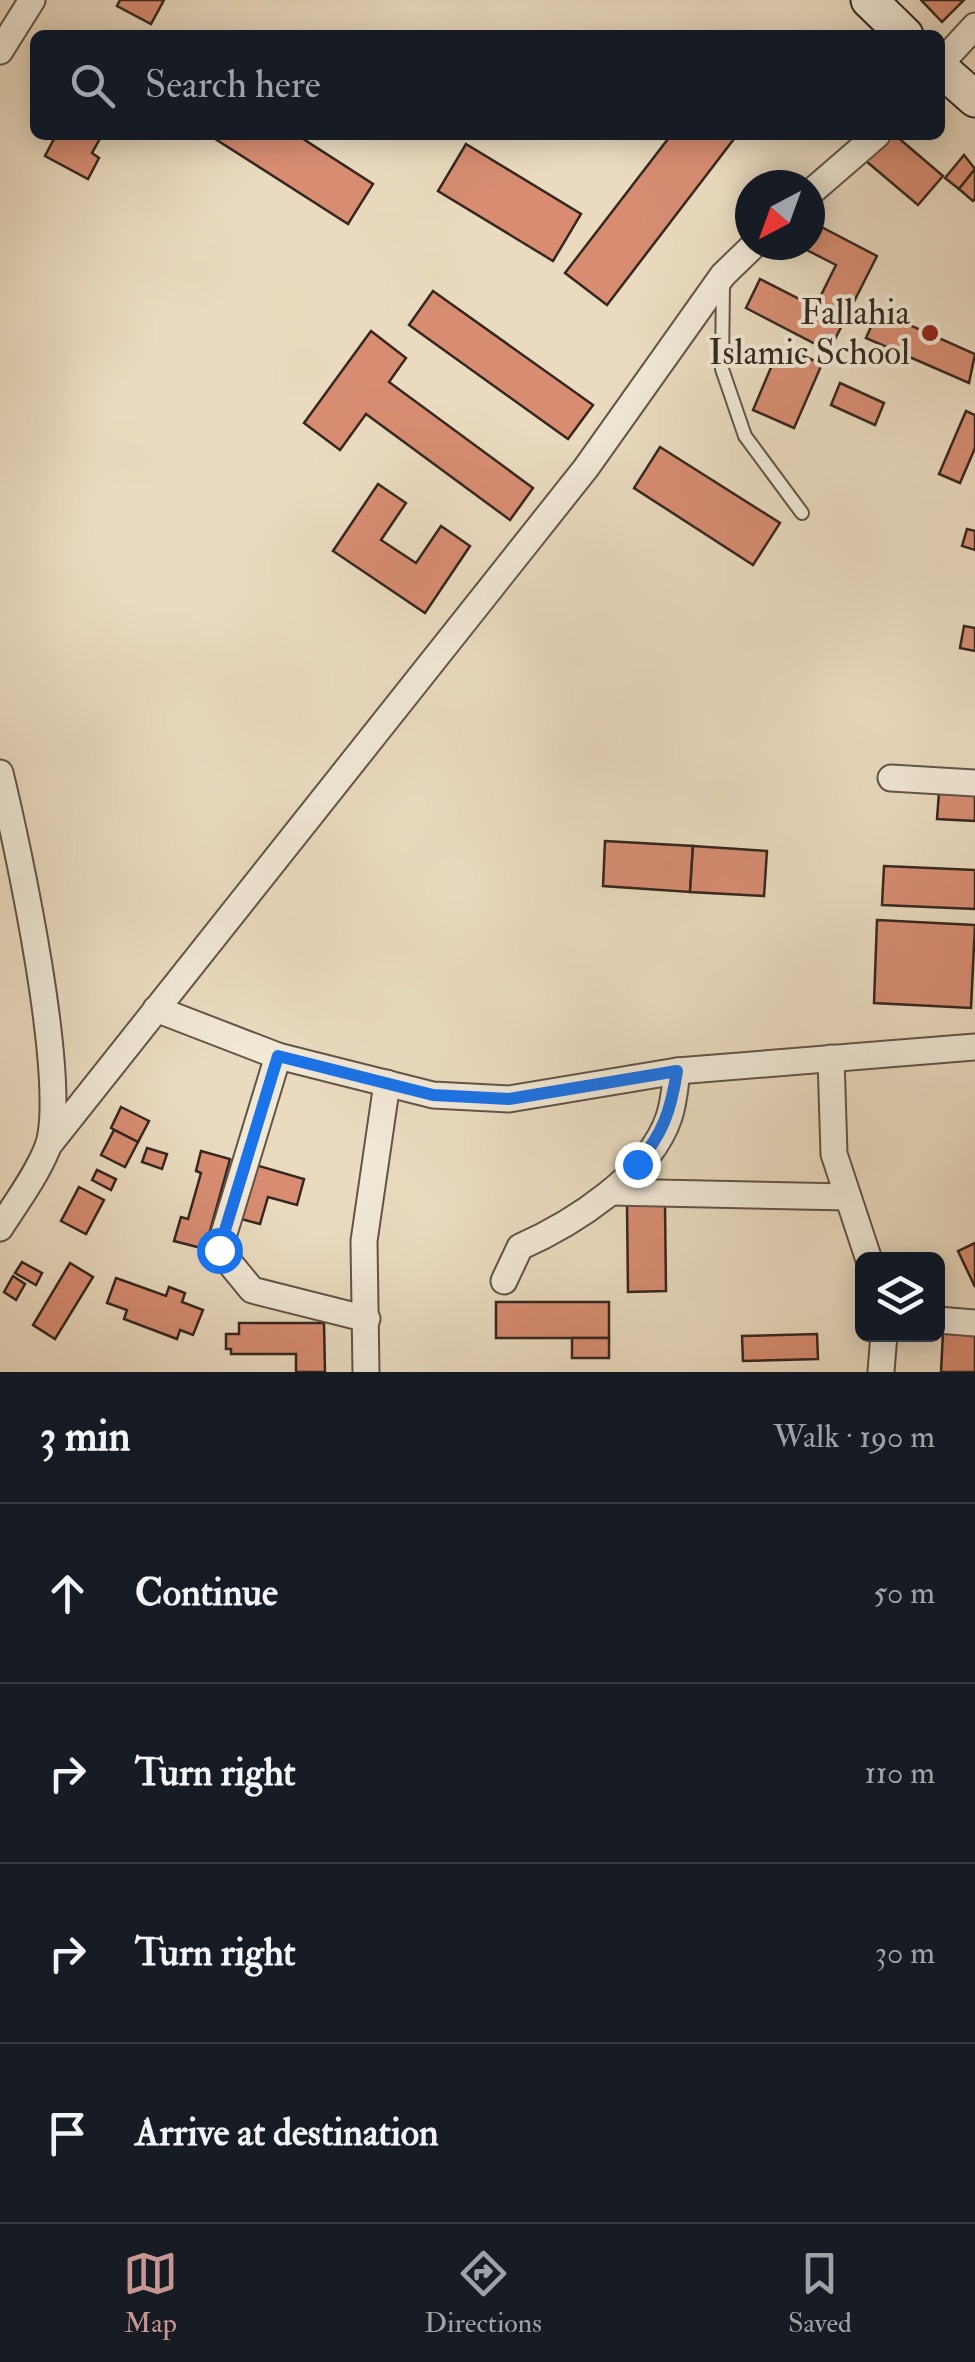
<!DOCTYPE html>
<html lang="en">
<head>
<meta charset="utf-8">
<style>
	:root { --surface:#171b24; --page:#242831; --text:#f1f3f6; --muted:#9ea1a6; --line:#363941; --accent:#c59692 }
	body { margin:0; font-family:"IM FELL Double Pica",serif; background:var(--page); color:var(--text) }
	.controls { position:absolute; right:30px; bottom:30px; display:grid; overflow:hidden; border-radius:15px; box-shadow:0 5px 25px #0003 }
	.controls button { width:90px; height:90px; display:grid; place-items:center; padding:0; border:0; border-bottom:2px solid var(--line); background:var(--surface); color:var(--text); font:50px sans-serif }
	.compass { position:absolute; left:735px; top:170px; width:90px; height:90px; border-radius:50%; background:var(--surface); box-shadow:0 5px 25px #0003; rotate:221deg }
	.stop { position:absolute; width:30px; height:30px; margin:-22px; border:8px solid #1a73e8; border-radius:50%; background:#fff }
	.stop.end { background:#1a73e8; border-color:#fff; box-shadow:0 2px 10px #0008 }
	.list { margin:0; padding:0; list-style:none }
	h2 { display:flex; justify-content:space-between; align-items:center; height:130px; margin:0; padding:0 40px; font-size:42px }
	h2 small { font-size:32px; font-weight:400; color:var(--muted) }
	.list li { display:grid; grid-template-columns:65px 1fr auto; gap:30px; align-items:center; box-sizing:border-box; height:180px; padding:0 40px; border-top:2px solid var(--line) }
	.list b { display:block; font-size:38px; white-space:nowrap }
	.list em { font-size:32px; font-style:normal; color:var(--muted) }
	.icon { flex:none; width:55px; height:55px; fill:none; stroke:currentColor; stroke-width:2; stroke-linecap:round; stroke-linejoin:round }
	.map { position:relative; flex:none; width:975px; height:1372px; overflow:hidden }
	.search { position:absolute; background:var(--surface); box-shadow:0 5px 25px #0003; left:30px; right:30px; top:30px; height:110px; display:flex; align-items:center; gap:25px; box-sizing:border-box; padding:0 35px; border-radius:15px; color:var(--muted); font-size:38px }
	.sheet { height:850px; background:var(--surface) }
	nav { display:flex; justify-content:space-around; align-items:center; box-sizing:border-box; height:140px; border-top:2px solid var(--line); background:var(--surface); font-size:28px; color:var(--muted) }
	nav a { display:grid; justify-items:center; gap:5px }
	nav .on { color:var(--accent) }
	.map>svg:first-child { display:block }
	.building { fill:#d88d73; stroke:#35271f; stroke-width:2.5 }
	.lines { fill:none; stroke-linecap:round; stroke-linejoin:round }
	.lane-casing { stroke:#625447; stroke-width:16 }
	.street-casing { stroke:#625447; stroke-width:29 }
	.secondary-casing { stroke:#35271f; stroke-width:39 }
	.lane { stroke:#f1e8d6; stroke-width:12 }
	.street { stroke:#f1e8d6; stroke-width:25 }
	.secondary { stroke:#f1e8d6; stroke-width:35 }
	.route { stroke:#1a73e8; stroke-width:12 }
	.poi-dot { fill:#8f2418; stroke:#f1e8d6; stroke-width:4 }
	.labels { text-anchor:middle; dominant-baseline:central; stroke-width:8; stroke-linejoin:round; paint-order:stroke }
	.poi-label { font-size:35px; fill:#35271f; stroke:#f1e8d6; text-anchor:end }
</style>
</head>
<body>
<div class="map">
<svg width="975" height="1372" viewBox="0 0 975 1372">
	<rect width="100%" height="100%" fill="#eadbc0"/>
	<filter id="stains"><feTurbulence type="fractalNoise" baseFrequency=".002" numOctaves="4"/><feColorMatrix values="0 0 0 0 .2 0 0 0 0 .09 0 0 0 0 .02 0 0 0 .5 -.17"/></filter>
	<radialGradient id="worn" r=".72"><stop offset=".6" stop-color="#630" stop-opacity="0"/><stop offset="1" stop-color="#630" stop-opacity=".3"/></radialGradient>
	<g class="building">
		<polygon points="120,0 164,0 151,24 117,6"/>
		<polygon points="921,0 964,0 942,22"/>
		<polygon points="56,135 102,135 92,153 99,158 88,179 45,156"/>
		<polygon points="209,135 297,135 373,184 348,224"/>
		<polygon points="671,135 737,135 607,305 565,273"/>
		<polygon points="888,135 895,135 943,176 918,205 866,161"/>
		<polygon points="466,144 581,214 553,261 438,191"/>
		<polygon points="964,155 975,169 959,189 945,178"/>
		<polygon points="975,169 975,199 973,201 959,189"/>
		<polygon points="810,221 877,256 829,351 746,308 760,279 815,307 836,265 797,245 810,245"/>
		<polygon points="433,291 593,405 568,439 409,325"/>
		<polygon points="878,311 975,354 969,383 866,338"/>
		<polygon points="371,331 406,358 389,382 533,488 510,520 366,414 340,450 304,423"/>
		<polygon points="780,346 822,364 794,428 753,410"/>
		<polygon points="840,383 884,403 875,425 831,405"/>
		<polygon points="966,411 975,415 975,448 960,483 939,474"/>
		<polygon points="660,447 780,523 753,565 634,488"/>
		<polygon points="378,484 406,503 381,540 416,563 441,526 470,546 425,613 333,551"/>
		<polygon points="967,529 975,531 975,550 962,546"/>
		<polygon points="964,626 975,628 975,651 960,648"/>
		<polygon points="939,792 975,795 975,821 937,819"/>
		<polygon points="605,841 693,846 690,892 603,886"/>
		<polygon points="693,846 767,851 764,896 690,892"/>
		<polygon points="884,866 975,870 975,909 882,905"/>
		<polygon points="877,920 975,925 971,1008 874,1003"/>
		<polygon points="121,1107 149,1121 138,1142 111,1128"/>
		<polygon points="114,1130 138,1142 125,1167 101,1155"/>
		<polygon points="147,1148 167,1154 162,1169 142,1162"/>
		<polygon points="201,1151 230,1159 205,1249 174,1241 181,1217 188,1219 201,1173 196,1171"/>
		<polygon points="249,1163 304,1179 297,1205 268,1197 260,1224 234,1217"/>
		<polygon points="97,1170 116,1179 111,1190 92,1180"/>
		<polygon points="79,1187 104,1200 86,1234 61,1221"/>
		<polygon points="627,1204 665,1204 666,1291 628,1292"/>
		<polygon points="975,1243 975,1287 958,1251"/>
		<polygon points="22,1262 42,1273 36,1285 15,1273"/>
		<polygon points="70,1263 93,1277 55,1339 33,1325"/>
		<polygon points="13,1276 25,1284 16,1300 4,1292"/>
		<polygon points="116,1278 166,1296 169,1287 185,1293 182,1302 203,1310 193,1335 180,1330 177,1339 124,1319 127,1310 107,1303"/>
		<rect x="496" y="1302" width="113" height="36"/>
		<polygon points="239,1323 324,1323 325,1372 296,1372 296,1354 231,1354 231,1349 226,1349 226,1334 239,1334"/>
		<polygon points="943,1333 975,1335 975,1372 941,1372"/>
		<polygon points="817,1334 818,1359 743,1361 742,1336"/>
		<rect x="572" y="1338" width="37" height="20"/>
	</g>
	<g class="lines">
		<g class="lane-casing">
			<polyline id="lane" points="723,282 722,369 745,436 802,513"/>
		</g>
		<g class="street-casing">
			<g id="street">
				<polyline points="0,51 32,0"/>
				<polyline points="940,64 975,26"/>
				<polyline points="810,193 877,135"/>
				<path d="M 0,773 C 17,842 71,1091 47,1149 C 36,1176 16,1203 0,1228"/>
				<polyline points="891,778 975,783"/>
				<polyline points="156,1009 278,1056 433,1095 509,1099 677,1071 975,1047"/>
				<polyline points="278,1056 219,1250 252,1290 367,1319"/>
				<polyline points="831,1058 834,1154 869,1260"/>
				<polyline points="48,1146 586,468 723,275 754,245"/>
				<polyline points="611,1192 848,1197"/>
				<path d="M 504,1281 L 520,1247 C 572,1224 650,1175 669,1117 C 674,1103 675,1086 677,1071"/>
				<polyline points="938,1320 975,1323"/>
				<polyline points="366,1372 364,1241 387,1083"/>
				<polyline points="881,1372 884,1334"/>
			</g>
		</g>
		<g class="secondary-casing">
			<g id="secondary">
				<polyline points="869,0 905,35"/>
				<polyline points="940,68 975,99"/>
			</g>
		</g>
		<use href="#lane" class="lane"/>
		<use href="#street" class="street"/>
		<use href="#secondary" class="secondary"/>
	</g>
	<g class="lines">
		<path class="route" d="M 219,1250 L 278,1056 L 433,1095 L 509,1099 L 677,1071 C 671,1110 663,1134 637,1164"/>
	</g>
	<circle class="poi-dot" cx="930" cy="333" r="10"/>
	<g class="labels">
		<g class="poi-label">
			<text x="910" y="313">Fallahia<tspan x="910" dy="40">Islamic School</tspan></text>
		</g>
	</g>
	<rect width="100%" height="100%" filter="url(#stains)"/>
	<rect width="100%" height="100%" fill="url(#worn)"/>
</svg>
<div class="controls">
<button><svg class="icon" aria-label="layers" viewBox="0 0 24 24"><path d="M12 4l9 5-9 5-9-5zM3 14l9 5 9-5"/></svg></button>
</div>
<svg class="compass" viewBox="-18 -18 36 36"><path d="M0-13l5 13h-10z" fill="#e53935"/><path d="M0 13l5-13h-10z" fill="#9ea1a6"/></svg>
<div class="stop" style="left:219px;top:1250px"></div>
<div class="stop end" style="left:637px;top:1164px"></div>
<div class="search"><svg class="icon" aria-label="search" viewBox="0 0 24 24"><circle cx="10" cy="10" r="6"/><path d="M15 15l6 6"/></svg>Search here</div>
</div>
<section class="sheet">
<h2>3 min<small>Walk · 190 m</small></h2>
<ul class="list">
<li><svg class="icon" aria-label="ahead" viewBox="0 0 24 24"><path d="M12 20V5M6 11l6-6 6 6"/></svg><div><b>Continue</b></div><em>50 m</em></li>
<li><svg class="icon" aria-label="right" viewBox="0 0 24 24"><path d="M7 20v-9h11M14 6l5 5-5 5"/></svg><div><b>Turn right</b></div><em>110 m</em></li>
<li><svg class="icon" aria-label="right" viewBox="0 0 24 24"><path d="M7 20v-9h11M14 6l5 5-5 5"/></svg><div><b>Turn right</b></div><em>30 m</em></li>
<li><svg class="icon" aria-label="arrive" viewBox="0 0 24 24"><path d="M6 21V4h12l-3 4 3 4H6"/></svg><div><b>Arrive at destination</b></div></li>
</ul>
</section>
<nav>
<a class="on"><svg class="icon" aria-label="map" viewBox="0 0 24 24"><path d="M3 6l6-2 6 2 6-2v14l-6 2-6-2-6 2zM9 4v14M15 6v14"/></svg>Map</a>
<a><svg class="icon" aria-label="directions" viewBox="0 0 24 24"><path d="M12 3l9 9-9 9-9-9zM9 14v-3h6M13 9l2 2-2 2"/></svg>Directions</a>
<a><svg class="icon" aria-label="saved" viewBox="0 0 24 24"><path d="M7 4h10v16l-5-4-5 4z"/></svg>Saved</a>
</nav>
</body>
</html>
